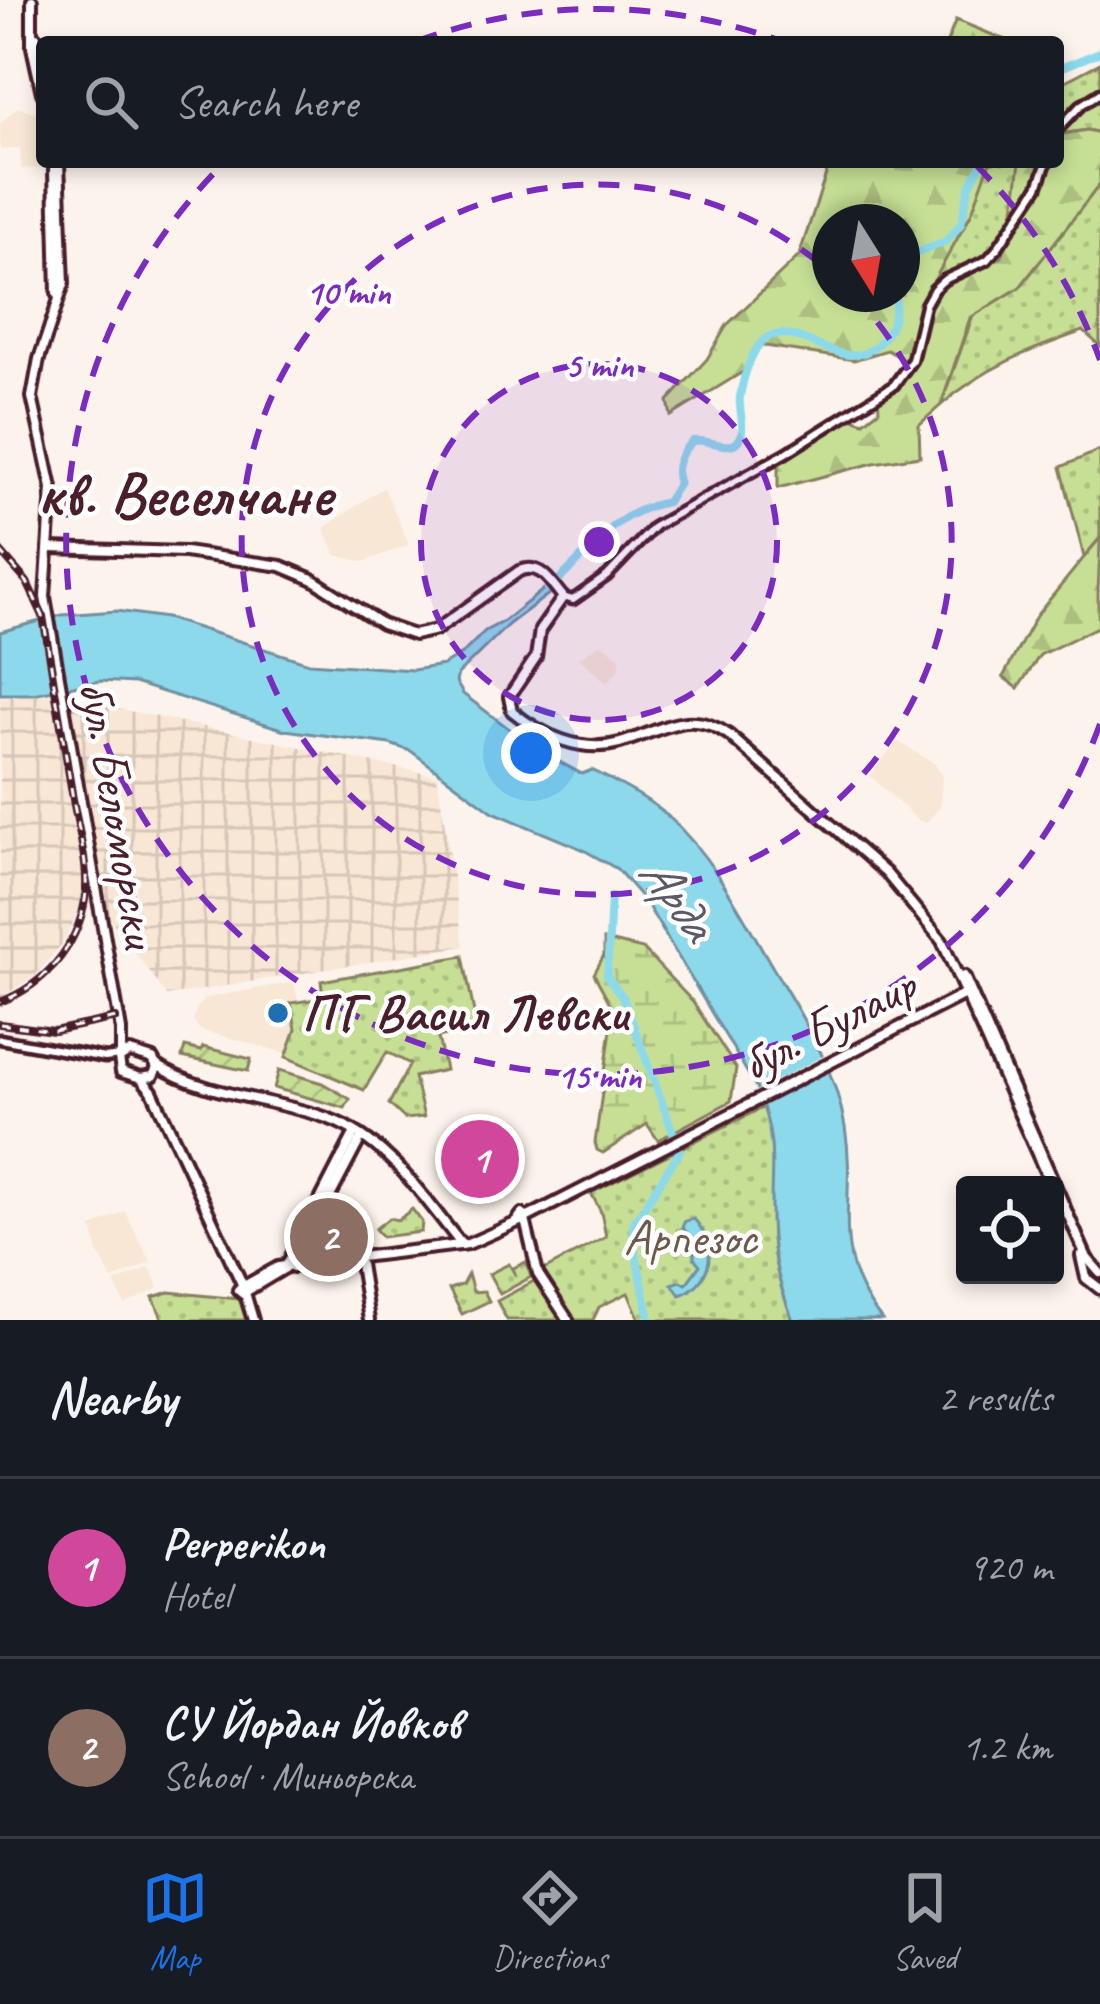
<!DOCTYPE html>
<html lang="en">
<head>
<meta charset="utf-8">
<style>
	:root { --surface:#171b24; --page:#242831; --text:#f1f3f6; --muted:#9ea1a6; --line:#363941; --accent:#1a73e8 }
	body { margin:0; font-family:Caveat,sans-serif; background:var(--page); color:var(--text) }
	.controls { position:absolute; right:36px; bottom:36px; display:grid; overflow:hidden; border-radius:12px; box-shadow:0 6px 18px #0003 }
	.controls button { width:108px; height:108px; display:grid; place-items:center; padding:0; border:0; border-bottom:3px solid var(--line); background:var(--surface); color:var(--text); font:60px sans-serif }
	.compass { position:absolute; left:812px; top:204px; width:108px; height:108px; border-radius:50%; background:var(--surface); box-shadow:0 6px 18px #0003; rotate:169deg }
	.you { position:absolute; left:531px; top:753px; width:42px; height:42px; margin:-30px; border:9px solid #fff; border-radius:50%; background:#1a73e8; box-shadow:0 0 0 18px #1a73e833 }
	.badge { display:grid; place-items:center; width:78px; height:78px; border-radius:50%; background:var(--accent); color:#fff; font-size:39px; font-weight:700 }
	.pin { position:absolute; translate:-50% -50%; border:6px solid #fff; box-shadow:0 3px 12px #0006 }
	.list { margin:0; padding:0; list-style:none }
	h2 { display:flex; justify-content:space-between; align-items:center; height:156px; margin:0; padding:0 48px; font-size:51px }
	h2 small { font-size:39px; font-weight:400; color:var(--muted) }
	.list li { display:grid; grid-template-columns:78px 1fr auto; gap:36px; align-items:center; box-sizing:border-box; height:180px; padding:0 48px; border-top:3px solid var(--line) }
	.list b { display:block; font-size:45px; white-space:nowrap }
	.list p { margin:0; font-size:39px; white-space:nowrap; color:var(--muted) }
	.list em { font-size:39px; font-style:normal; color:var(--muted) }
	.icon { flex:none; width:66px; height:66px; fill:none; stroke:currentColor; stroke-width:2; stroke-linecap:round; stroke-linejoin:round }
	.map { position:relative; flex:none; width:1100px; height:1320px; overflow:hidden }
	.search { position:absolute; background:var(--surface); box-shadow:0 6px 18px #0003; left:36px; right:36px; top:36px; height:132px; display:flex; align-items:center; gap:30px; box-sizing:border-box; padding:0 42px; border-radius:12px; color:var(--muted); font-size:45px }
	.sheet { height:516px; background:var(--surface) }
	nav { display:flex; justify-content:space-around; align-items:center; box-sizing:border-box; height:168px; border-top:3px solid var(--line); background:var(--surface); font-size:33px; color:var(--muted) }
	nav a { display:grid; justify-items:center; gap:6px }
	nav .on { color:var(--accent) }
	.map>svg:first-child { display:block }
	.built { fill:#f8e7d5 }
	.industrial { fill:url(#industrial-grid) }
	.grass { fill:url(#grass-dots); stroke:#887f60; stroke-width:3 }
	.forest { fill:url(#forest-firs); stroke:#887f60; stroke-width:3; fill-rule:evenodd }
	.wetland { fill:url(#wetland-marsh); stroke:#887f60; stroke-width:3 }
	.garden { fill:url(#garden-furrows); stroke:#887f60; stroke-width:3 }
	.water { fill:#8dd9ec; stroke:#728f9f; stroke-width:3 }
	.pier { fill:#fcf4ec }
	.lines { fill:none; stroke-linecap:round; stroke-linejoin:round }
	.river { stroke:#8dd9ec; stroke-width:8 }
	.minor-casing { stroke:#4a1f2b; stroke-width:15 }
	.major-casing { stroke:#4a1f2b; stroke-width:16 }
	.minor { stroke:#fff; stroke-width:6 }
	.major { stroke:#fff; stroke-width:8 }
	.rail-casing { stroke:#4a1f2b; stroke-width:8 }
	.rail { stroke:#fff; stroke-width:3; stroke-dasharray:9; stroke-linecap:butt }
	.ring { fill:none; stroke:#7b2cbf; stroke-width:6; stroke-dasharray:21 15 }
	.poi-dot { fill:#1f6fb2; stroke:#fff; stroke-width:4.5 }
	.labels { text-anchor:middle; dominant-baseline:central; stroke-width:9; stroke-linejoin:round; paint-order:stroke }
	.street-label { font-size:51px; fill:#4a1f2b; stroke:#fff }
	.poi-label { font-size:51px; font-weight:bold; fill:#4a1f2b; stroke:#fff; text-anchor:start }
	.park-label { font-size:51px; fill:#6f594b; stroke:#fff }
	.water-label { font-size:54px; font-style:italic; fill:#5e5765; stroke:#fff }
	.district-label { font-size:63px; font-weight:bold; fill:#4a1f2b; stroke:#fff }
	.centre { fill:#7b2cbf; stroke:#fff; stroke-width:6 }
	.ring-label { font-size:36px; text-anchor:middle; font-weight:bold; fill:#7b2cbf; stroke:#fff; stroke-width:9; stroke-linejoin:round; paint-order:stroke }
</style>
</head>
<body>
<div class="map">
<svg width="1100" height="1320" viewBox="0 0 1100 1320">
	<defs>
		<pattern id="industrial-grid" width="8" height="8" patternUnits="userSpaceOnUse" patternTransform="scale(3)"><rect width="8" height="8" fill="#f8e7d5"/><path d="M0 4h8M4 0v8" fill="none" stroke="#d6c6b7"/></pattern>
		<pattern id="grass-dots" width="8" height="8" patternUnits="userSpaceOnUse" patternTransform="scale(3)"><rect width="8" height="8" fill="#c6df95"/><path d="M2 2h.1M6 6h.1" fill="none" stroke="#acbf81" stroke-width="1.8" stroke-linecap="round"/></pattern>
		<pattern id="forest-firs" width="22" height="20" patternUnits="userSpaceOnUse" patternTransform="scale(3)"><rect width="22" height="20" fill="#c6df95"/><path d="M5 1l3.5 6h-7zM16 11l3.5 6h-7z" fill="#acbf81"/></pattern>
		<pattern id="wetland-marsh" width="20" height="14" patternUnits="userSpaceOnUse" patternTransform="scale(3)"><rect width="20" height="14" fill="#c6df95"/><path d="M1 5h8M5 5V1M11 12h8M15 12V8" fill="none" stroke="#acbf81"/></pattern>
		<pattern id="garden-furrows" width="10" height="10" patternUnits="userSpaceOnUse" patternTransform="scale(3)"><rect width="10" height="10" fill="#c6df95"/><path d="M-1 1l2-2M0 10L10 0M9 11l2-2" fill="none" stroke="#acbf81"/></pattern>
	</defs>
	<rect width="100%" height="100%" fill="#fcf4ec"/>
	<filter id="ink" filterUnits="userSpaceOnUse"><feTurbulence type="fractalNoise" baseFrequency=".00833" numOctaves="2"/><feDisplacementMap in="SourceGraphic" scale="24" xChannelSelector="R" yChannelSelector="G"/><feConvolveMatrix kernelMatrix="1 2 1 2 8 2 1 2 1" color-interpolation-filters="sRGB"/></filter>
	<g filter="url(#ink)">
		<g class="built">
			<polygon points="17,107 42,114 42,162 49,162 50,168 21,169 20,148 0,150 0,124"/>
			<polygon points="384,487 409,545 363,562 336,555 324,528"/>
			<polygon points="600,643 620,657 620,668 607,683 579,658"/>
			<polygon points="897,741 934,763 942,775 940,807 926,823 917,820 870,776"/>
			<polygon points="294,982 302,1019 289,1054 200,1030 193,1021 196,1009 205,998"/>
			<polygon points="329,1204 343,1220 348,1253 306,1259 304,1253"/>
			<polygon points="125,1211 151,1262 112,1280 98,1252 92,1227"/>
			<polygon points="150,1267 159,1288 125,1305 114,1283"/>
		</g>
		<polygon class="industrial" points="49,694 437,776 464,946 167,996 85,884 79,911 62,944 35,976 0,998 0,698"/>
		<g class="grass">
			<polygon points="1100,63 1100,133 1087,130 1058,134 1058,85"/>
			<polygon points="987,162 1020,162 1019,193 1002,257 929,287 971,214"/>
			<path d="M 1100,184 L 1100,346 L 1083,331 C 1027,351 987,366 941,405 L 973,316 L 1020,287 Z"/>
			<polygon points="1100,450 1100,538 1084,557 1061,467"/>
			<polygon points="463,956 477,1028 438,1037 445,1070 414,1077 424,1117 405,1119 389,1104 410,1064 387,1052 364,1090 286,1057 296,1029 291,1003 323,998 321,981"/>
			<path d="M 764,1107 C 782,1150 768,1194 772,1238 C 774,1267 782,1293 793,1320 L 640,1320 L 628,1293 L 599,1307 L 593,1320 L 570,1320 L 540,1272 L 606,1237 L 601,1212 L 591,1193 Z"/>
			<polygon points="412,1209 422,1222 421,1232 382,1237 375,1229 389,1218 398,1220"/>
			<polygon points="526,1262 531,1277 500,1294 489,1274 509,1264 516,1276 513,1268"/>
			<polygon points="468,1274 473,1292 484,1291 489,1301 462,1314 449,1289 462,1285"/>
			<polygon points="534,1281 561,1320 507,1320 497,1301"/>
			<polygon points="169,1292 239,1299 246,1320 163,1320 153,1297"/>
		</g>
		<g class="forest">
			<polygon points="956,20 1010,42 947,42"/>
			<path d="M 1087,130 L 1100,133 L 1100,184 L 1020,287 L 970,318 L 941,405 L 919,425 L 920,456 L 874,463 L 778,488 L 778,457 L 845,416 L 864,422 L 879,410 L 878,396 L 901,381 L 910,363 L 887,350 L 854,360 L 759,345 L 746,370 L 671,416 L 668,401 L 707,359 L 727,325 L 799,256 L 830,162 L 990,162 L 972,212 L 931,286 L 1002,257 L 1014,210 L 1020,162 L 1058,162 L 1058,135 ZM 830,222 L 902,222 L 902,294 L 830,294 Z"/>
			<path d="M 1100,538 C 1100,570 1096,595 1099,626 L 1040,655 L 1018,688 L 1003,677 L 1036,616 Z"/>
		</g>
		<polygon class="wetland" points="604,940 643,949 693,1002 736,1068 731,1101 658,1140 647,1124 603,1153 597,1150 595,1143 611,1029 617,1016 594,974 604,955"/>
		<g class="garden">
			<polygon points="185,1047 201,1051 203,1047 251,1059 248,1071 182,1057"/>
			<polygon points="279,1070 322,1083 350,1099 345,1108 274,1088"/>
		</g>
		<g class="water">
			<path d="M 549,585 L 554,590 L 509,624 L 458,674 L 456,682 L 463,694 L 536,749 L 582,774 L 592,770 C 619,784 647,797 670,818 C 713,858 740,911 769,961 C 800,1014 835,1065 845,1127 C 858,1203 826,1250 882,1320 L 793,1320 C 782,1293 774,1266 772,1237 C 767,1173 782,1151 756,1087 L 645,901 L 617,869 L 582,849 L 493,812 L 411,751 L 390,744 L 285,730 L 134,683 L 99,681 L 33,694 L 0,694 L 0,632 L 62,615 L 117,611 L 166,618 L 309,663 L 413,670 L 443,665 L 463,653 L 485,631 L 504,621 Z"/>
			<path d="M 694,1219 C 720,1247 711,1284 680,1295 L 672,1284 L 681,1281 L 686,1284 L 700,1265 L 694,1258 L 695,1242 L 682,1227 L 685,1221 Z"/>
		</g>
		<polygon class="pier" points="829,1053 835,1066 757,1106 752,1093"/>
		<g class="lines">
			<g class="river">
				<polyline points="1058,69 1100,52"/>
				<polyline points="902,269 907,257 945,242 961,224 969,188 982,162"/>
				<path d="M 548,589 C 591,555 608,513 667,502 L 679,483 C 673,467 681,451 693,441 C 705,438 728,451 737,442 C 748,432 738,410 740,397 C 743,378 753,339 774,335 C 809,328 846,376 878,344 C 894,328 895,316 896,294"/>
				<polyline points="611,897 607,976 623,997 680,1151 633,1224 633,1241 650,1320"/>
			</g>
			<g class="minor-casing">
				<g id="minor">
					<polyline points="1058,129 1081,105 1100,93"/>
					<polyline points="563,597 573,600 607,576 655,526 786,453 894,385 912,360 925,305 934,289 944,280 987,260 997,249 1038,187 1047,162"/>
					<polyline points="0,1039 105,1058 120,1056"/>
				</g>
			</g>
			<g class="major-casing">
				<g id="major">
					<polyline points="32,0 32,47 42,93"/>
					<polyline points="36,37 42,71"/>
					<polyline points="59,162 64,284 39,359 32,397 52,488 45,597 121,1030 121,1055"/>
					<polyline points="54,170 57,293"/>
					<path d="M 49,548 L 185,552 L 281,566 L 312,579 L 382,624 L 414,635 L 436,630 L 519,571 C 541,562 550,582 563,597 L 540,630 L 536,657 L 509,697 L 512,711 C 541,735 581,754 620,743 C 660,732 688,706 729,735 L 886,873 L 942,941 L 1051,1185"/>
					<polyline points="964,976 1087,1258 1100,1273"/>
					<polygon points="130,1052 153,1059 157,1068 153,1076 141,1078 121,1072 119,1058"/>
					<path d="M 157,1065 C 199,1094 278,1100 327,1118 C 388,1140 422,1196 462,1245"/>
					<polyline points="141,1078 152,1091 243,1286"/>
					<polygon points="522,1214 526,1217 523,1221 519,1218"/>
					<polyline points="526,1218 969,992"/>
					<polyline points="525,1220 538,1274 568,1320"/>
					<polyline points="1081,1256 1086,1278 1100,1289"/>
					<polyline points="359,1258 369,1320"/>
					<polyline points="293,1267 362,1136"/>
					<polyline points="285,1268 355,1132"/>
					<polygon points="242,1286 246,1290 243,1294 238,1290"/>
					<polyline points="244,1286 278,1267 468,1244 520,1221"/>
					<polyline points="245,1292 285,1268"/>
					<polyline points="245,1293 253,1320"/>
				</g>
			</g>
			<use href="#minor" class="minor"/>
			<use href="#major" class="major"/>
			<g class="rail-casing">
				<g id="rail">
					<path d="M 0,551 L 27,582 L 43,616 C 53,677 63,738 73,799 C 78,830 90,868 85,900 C 77,947 45,985 0,1002"/>
					<polyline points="0,1024 54,1031 116,1018"/>
				</g>
			</g>
			<use href="#rail" class="rail"/>
		</g>
	</g>
	<circle cx="599" cy="542" r="178" fill="#7b2cbf" fill-opacity=".12"/>
	<g class="ring">
		<circle cx="599" cy="542" r="178"/>
		<path d="M854 295A355 355 0 1 1 830 272"/>
		<path d="M1100 724A533 533 0 1 1 222 165M417 41A533 533 0 0 1 781 41M976 165A533 533 0 0 1 1100 360"/>
	</g>
	<circle class="poi-dot" cx="278" cy="1013" r="12"/>
	<g class="labels">
		<g class="street-label">
			<text transform="translate(119 814) rotate(80)">бул. Беломорски</text>
			<text transform="translate(828 1024) rotate(-27)">бул. Булаир</text>
		</g>
		<g class="poi-label">
			<text x="302" y="1013">ПГ Васил Левски</text>
		</g>
		<g class="park-label">
			<text x="690" y="1237">Арпезос</text>
		</g>
		<g class="water-label">
			<text transform="translate(678 897) rotate(54)">Арда</text>
		</g>
		<g class="district-label">
			<text x="184" y="494">кв. Веселчане</text>
		</g>
	</g>
	<circle cx="599" cy="542" r="18" class="centre"/>
	<g class="ring-label">
		<text x="348" y="304">10 min</text>
		<text x="599" y="377">5 min</text>
		<text x="599" y="1088">15 min</text>
	</g>
</svg>
<div class="controls">
<button><svg class="icon" aria-label="locate" viewBox="0 0 24 24"><circle cx="12" cy="12" r="6"/><path d="M12 2v4M12 18v4M2 12h4M18 12h4"/></svg></button>
</div>
<svg class="compass" viewBox="-18 -18 36 36"><path d="M0-13l5 13h-10z" fill="#e53935"/><path d="M0 13l5-13h-10z" fill="#9ea1a6"/></svg>
<div class="you"></div>
<div class="pin badge" style="left:480px;top:1159px;background:#d1479c">1</div>
<div class="pin badge" style="left:329px;top:1237px;background:#8d6e63">2</div>
<div class="search"><svg class="icon" aria-label="search" viewBox="0 0 24 24"><circle cx="10" cy="10" r="6"/><path d="M15 15l6 6"/></svg>Search here</div>
</div>
<section class="sheet">
<h2>Nearby<small>2 results</small></h2>
<ul class="list">
<li><span class="badge" style="background:#d1479c">1</span><div><b>Perperikon</b><p>Hotel</p></div><em>920 m</em></li>
<li><span class="badge" style="background:#8d6e63">2</span><div><b>СУ Йордан Йовков</b><p>School · Миньорска</p></div><em>1.2 km</em></li>
</ul>
</section>
<nav>
<a class="on"><svg class="icon" aria-label="map" viewBox="0 0 24 24"><path d="M3 6l6-2 6 2 6-2v14l-6 2-6-2-6 2zM9 4v14M15 6v14"/></svg>Map</a>
<a><svg class="icon" aria-label="directions" viewBox="0 0 24 24"><path d="M12 3l9 9-9 9-9-9zM9 14v-3h6M13 9l2 2-2 2"/></svg>Directions</a>
<a><svg class="icon" aria-label="saved" viewBox="0 0 24 24"><path d="M7 4h10v16l-5-4-5 4z"/></svg>Saved</a>
</nav>
</body>
</html>
